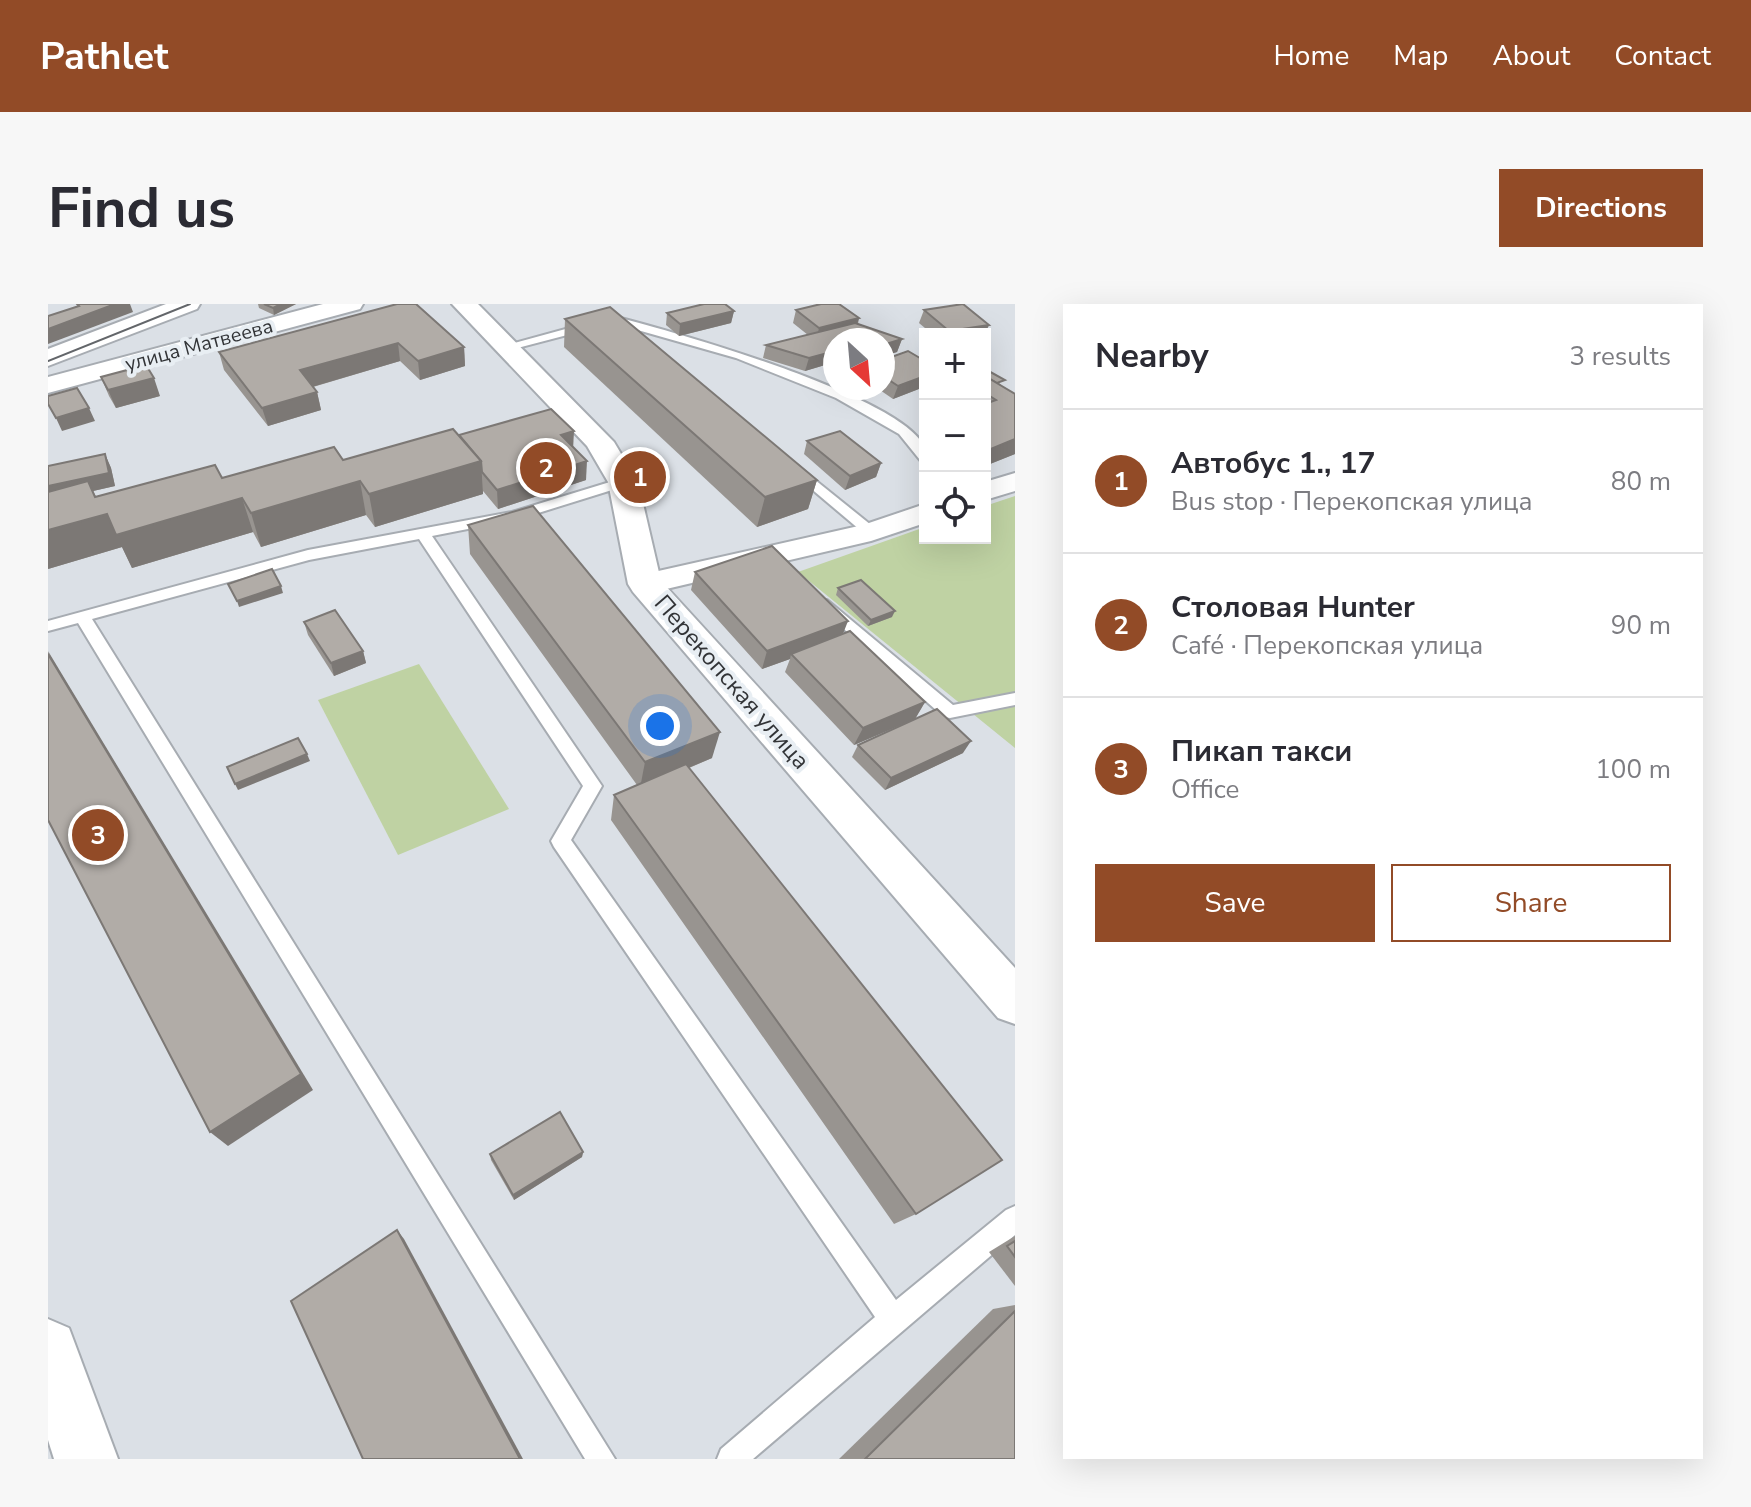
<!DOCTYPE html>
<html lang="en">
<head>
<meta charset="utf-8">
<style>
	:root { --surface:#fff; --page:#f7f7f7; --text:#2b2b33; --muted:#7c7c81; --line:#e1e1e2; --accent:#924b27 }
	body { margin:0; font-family:"Nunito Sans",sans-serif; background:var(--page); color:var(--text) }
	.controls { position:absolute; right:24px; top:24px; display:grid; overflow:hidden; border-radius:0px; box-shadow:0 8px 32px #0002 }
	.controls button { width:72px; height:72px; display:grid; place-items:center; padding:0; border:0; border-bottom:2px solid var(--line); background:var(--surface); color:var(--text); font:40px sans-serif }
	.compass { position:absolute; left:775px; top:24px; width:72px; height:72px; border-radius:50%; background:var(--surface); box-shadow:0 8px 32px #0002; rotate:154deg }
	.you { position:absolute; left:612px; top:422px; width:28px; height:28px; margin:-20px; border:6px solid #fff; border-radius:50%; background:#1a73e8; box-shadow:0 0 0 12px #1a73e833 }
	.badge { display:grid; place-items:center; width:52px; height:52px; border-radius:50%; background:var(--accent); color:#fff; font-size:26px; font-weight:700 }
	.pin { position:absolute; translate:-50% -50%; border:4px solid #fff; box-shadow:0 2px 8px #0006 }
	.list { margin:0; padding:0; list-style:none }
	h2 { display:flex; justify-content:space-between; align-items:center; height:104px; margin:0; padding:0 32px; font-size:34px }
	h2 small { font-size:26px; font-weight:400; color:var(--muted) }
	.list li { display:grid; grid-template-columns:52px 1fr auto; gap:24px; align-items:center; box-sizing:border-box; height:144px; padding:0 32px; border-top:2px solid var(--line) }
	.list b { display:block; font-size:30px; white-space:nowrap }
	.list p { margin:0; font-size:26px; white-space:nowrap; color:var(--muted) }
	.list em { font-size:26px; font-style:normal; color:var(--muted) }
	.actions { display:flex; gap:16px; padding:24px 32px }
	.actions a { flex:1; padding:18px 0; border:2px solid var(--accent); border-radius:0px; text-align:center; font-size:28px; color:var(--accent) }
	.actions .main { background:var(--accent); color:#fff }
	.icon { flex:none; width:44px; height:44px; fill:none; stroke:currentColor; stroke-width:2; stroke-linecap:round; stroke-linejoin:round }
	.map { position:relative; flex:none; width:967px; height:1155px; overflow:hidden; border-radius:0px }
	header { display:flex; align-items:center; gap:48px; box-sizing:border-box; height:112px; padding:0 40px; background:var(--accent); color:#fff }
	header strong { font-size:38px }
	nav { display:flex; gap:44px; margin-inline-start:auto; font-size:28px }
	.intro { display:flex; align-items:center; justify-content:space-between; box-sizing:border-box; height:192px; padding:0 48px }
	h1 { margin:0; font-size:56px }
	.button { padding:20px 36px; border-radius:0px; background:var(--accent); color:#fff; font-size:28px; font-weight:700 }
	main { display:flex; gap:48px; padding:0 48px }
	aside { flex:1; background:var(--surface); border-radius:0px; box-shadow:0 8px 32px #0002 }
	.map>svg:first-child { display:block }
	.green { fill:#bfd2a3 }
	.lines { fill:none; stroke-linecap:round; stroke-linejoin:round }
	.service-casing { stroke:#a7acb2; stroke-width:4 }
	.minor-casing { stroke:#a7acb2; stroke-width:4 }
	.tertiary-casing { stroke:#a7acb2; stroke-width:4 }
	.secondary-casing { stroke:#a7acb2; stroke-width:4 }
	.service { fill:#fff; fill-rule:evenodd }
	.minor { fill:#fff; fill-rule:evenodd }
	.tertiary { fill:#fff; fill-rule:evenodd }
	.secondary { fill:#fff; fill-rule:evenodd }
	.tram { stroke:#63666a; stroke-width:2 }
	.wall { fill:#989490 }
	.shaded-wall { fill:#7c7875 }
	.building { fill:#b1aca7; stroke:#7c7875; stroke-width:2 }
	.labels { text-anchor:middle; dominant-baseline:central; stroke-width:8; stroke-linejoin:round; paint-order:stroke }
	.far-street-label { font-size:20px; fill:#323437; stroke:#e8eef3 }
	.street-label { font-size:24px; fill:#323437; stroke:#e8eef3 }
</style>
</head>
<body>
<header>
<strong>Pathlet</strong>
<nav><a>Home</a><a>Map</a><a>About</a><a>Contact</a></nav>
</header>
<div class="intro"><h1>Find us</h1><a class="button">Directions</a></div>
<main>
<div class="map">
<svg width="967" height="1155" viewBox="0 0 967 1155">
	<rect width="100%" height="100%" fill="#dbe0e6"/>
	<g class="green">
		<polygon points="967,192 967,444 750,268 877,223 877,234 937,234 937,202"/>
		<polygon points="371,360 461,505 350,551 270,396"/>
	</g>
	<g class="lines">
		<g class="service-casing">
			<g id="service">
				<path d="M 565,12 C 620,26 860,93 877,145 C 878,149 877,153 877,157 L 872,156 L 851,130 L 788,94 L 688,54 L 565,19 L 458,47 L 452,43 Z"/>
				<polygon points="746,159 828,225 828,231 818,231 741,166 739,163"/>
				<polygon points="575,174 582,178 580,181 471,215 384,232 554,482 523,536 848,996 958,906 967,902 967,931 705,1155 669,1155 673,1145 827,1013 506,543 503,537 535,482 371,235 261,256 44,315 567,1155 537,1155 30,319 0,327 0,317 260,246 464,208"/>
				<polygon points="779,296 905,401 967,389 967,401 902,414 896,413 773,305 771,301"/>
			</g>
		</g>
		<g class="minor-casing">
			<g id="minor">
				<polygon points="967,169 967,187 937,196 937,178"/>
				<polygon points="877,200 877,219 823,237 597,290 586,287 582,280 586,273 597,270 815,221"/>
			</g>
		</g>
		<g class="tertiary-casing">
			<polygon id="tertiary" points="118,0 152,0 149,5 0,62 0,45"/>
		</g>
		<g class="secondary-casing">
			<g id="secondary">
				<polygon points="275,0 315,0 312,5 0,89 0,73"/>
				<polygon points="404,0 430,0 566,138 590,178 613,277 967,664 967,720 950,714 585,288 580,280 560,178 539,142"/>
				<polygon points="0,1015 21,1024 70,1155 6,1155 0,1136"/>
			</g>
		</g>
		<use href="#service" class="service"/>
		<use href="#minor" class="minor"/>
		<use href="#tertiary" class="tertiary"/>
		<use href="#secondary" class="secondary"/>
		<polyline class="tram" points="0,57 142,0"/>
	</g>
	<g class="wall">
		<polygon points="210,0 248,0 226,11 211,4"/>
		<polygon points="349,0 416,43 417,62 372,76 352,57 265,83 269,88 273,106 220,122 176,66 171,48"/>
		<polygon points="773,0 791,0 811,14 810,20 854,35 849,48 835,52 835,36 787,36 787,58 757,67 715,54 718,41 760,31 745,19 748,6"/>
		<polygon points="876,6 937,30 884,30 871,19"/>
		<polygon points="686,7 683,19 631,32 618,21 619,9"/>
		<polygon points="517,15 769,176 760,205 709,223 516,43"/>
		<polygon points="835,56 877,57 877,89 875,88 876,83 845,95 829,84 835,84"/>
		<polygon points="937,65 954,82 967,90 967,150 937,162"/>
		<polygon points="53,73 112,92 68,104 61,92"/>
		<polygon points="411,131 525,143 538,176 450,205 435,187 435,190 327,223 318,211 213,243 205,228 84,264 74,243 0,265 57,150 63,164 67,182 45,187 48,193 295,156"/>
		<polygon points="759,137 833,159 828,173 797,186 756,150"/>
		<polygon points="420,221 664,454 641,464 868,910 846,920 563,516 566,491 589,481 422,250"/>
		<polygon points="647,268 795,330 877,398 867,415 806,441 737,368 742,355 714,365 643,286"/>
		<polygon points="790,284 844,313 820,322 788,291"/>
		<polygon points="256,318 315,347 318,359 286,372 260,331"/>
		<polygon points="810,441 915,449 837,486 804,453"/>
		<polygon points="535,848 534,853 466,896 443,856 442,850"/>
		<polygon points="967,932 967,982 941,948"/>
		<polygon points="967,1001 967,1155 791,1155 945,1005"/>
	</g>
	<g class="shaded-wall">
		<polygon points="67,0 82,0 85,8 0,40 0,25"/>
		<polygon points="233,0 248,0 226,11 225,4"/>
		<polygon points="686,7 683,19 631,32 632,20"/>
		<polygon points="811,14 807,27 768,37 771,24"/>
		<polygon points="941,21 937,30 900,30 901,27"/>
		<polygon points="854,35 849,48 835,52 835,41"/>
		<polygon points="350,39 352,57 257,85 252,66"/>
		<polygon points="416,43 417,62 372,76 370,57"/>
		<polygon points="787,47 787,58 757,67 761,54"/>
		<polygon points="877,72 876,83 845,95 850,82"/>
		<polygon points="106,74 112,92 68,104 60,86"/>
		<polygon points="269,88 273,106 220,122 214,104"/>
		<polygon points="41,104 47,117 14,127 8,114"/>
		<polygon points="526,127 525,146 513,131"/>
		<polygon points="967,135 967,150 937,162 938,147"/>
		<polygon points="57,150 63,164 67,182 45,187 56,210 194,194 205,228 84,264 74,243 0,265 0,182"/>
		<polygon points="433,157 435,190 327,223 321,190"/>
		<polygon points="539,157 538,176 450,205 449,186"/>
		<polygon points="833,159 828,173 797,186 802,172"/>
		<polygon points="769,176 760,205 709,223 717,193"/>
		<polygon points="312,177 318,211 213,243 203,209"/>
		<polygon points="233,282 235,289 191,303 189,297"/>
		<polygon points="847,307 844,313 820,322 823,316"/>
		<polygon points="800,317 793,335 743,350 742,355 714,365 719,347"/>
		<polygon points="0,347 265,786 180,842 162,828"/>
		<polygon points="315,347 318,359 286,372 283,359"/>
		<polygon points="877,398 867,415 806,441 815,424"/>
		<polygon points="672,428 664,454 592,484 597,458"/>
		<polygon points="923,437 915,449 837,486 843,474"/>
		<polygon points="259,450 262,457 190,486 187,480"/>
		<polygon points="535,848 534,853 466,896 465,891"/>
		<polygon points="349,926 356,935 475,1155 472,1155"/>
	</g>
	<g class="building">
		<polygon points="29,0 67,0 0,25 0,12 31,2"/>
		<polygon points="216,0 233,0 225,4"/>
		<polygon points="349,0 368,0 416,43 370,57 350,39 252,66 269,88 214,104 171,48"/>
		<polygon points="656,0 677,0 686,7 632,20 619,9"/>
		<polygon points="773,0 791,0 811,14 771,24 748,6"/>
		<polygon points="915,0 941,21 901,27 876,6"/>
		<polygon points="562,3 769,176 717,193 517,15"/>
		<polygon points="807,19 854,35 835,41 835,36 787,36 787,47 761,54 718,41"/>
		<polygon points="860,47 877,57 877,72 850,82 835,72 835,56"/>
		<polygon points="98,61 106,74 60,86 53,73"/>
		<polygon points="937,65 957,76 949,79 937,72"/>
		<polygon points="937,72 967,90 967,135 938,147 937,100 948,96 937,89"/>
		<polygon points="29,84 41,104 8,114 0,100 0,92"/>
		<polygon points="503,105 526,127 513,131 539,157 449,186 434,168 433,157 411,131"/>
		<polygon points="405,125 433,157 321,190 312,177 203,209 194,194 68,231 59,210 0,226 0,188 40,177 47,193 167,161 174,174 286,143 295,156"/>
		<polygon points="792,127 833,159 802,172 759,137"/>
		<polygon points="57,150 61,169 0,182 0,162"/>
		<polygon points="485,202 672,428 597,458 420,221"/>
		<polygon points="724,242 800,317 719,347 647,268"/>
		<polygon points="224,265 233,282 189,297 180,280"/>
		<polygon points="813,276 847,307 823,316 790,284"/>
		<polygon points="287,306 315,347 283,359 256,318"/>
		<polygon points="802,327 877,398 815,424 743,350"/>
		<polygon points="0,350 253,770 162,828 0,516"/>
		<polygon points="889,405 923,437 843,474 810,441"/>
		<polygon points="250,434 259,450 187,480 179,463"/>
		<polygon points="638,460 954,856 868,910 566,491"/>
		<polygon points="512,808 535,848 465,891 442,850"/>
		<polygon points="349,926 472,1155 315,1155 243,997"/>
		<polygon points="967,937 967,953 959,942"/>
		<polygon points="967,1007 967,1155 817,1155"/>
	</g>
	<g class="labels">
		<g class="far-street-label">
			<text transform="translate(151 41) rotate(-15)">улица Матвеева</text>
		</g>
		<g class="street-label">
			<text transform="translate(684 378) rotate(49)">Перекопская улица</text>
		</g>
	</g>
</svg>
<div class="controls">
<button>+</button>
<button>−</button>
<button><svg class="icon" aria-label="locate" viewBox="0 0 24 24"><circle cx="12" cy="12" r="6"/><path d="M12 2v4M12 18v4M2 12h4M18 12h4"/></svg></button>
</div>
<svg class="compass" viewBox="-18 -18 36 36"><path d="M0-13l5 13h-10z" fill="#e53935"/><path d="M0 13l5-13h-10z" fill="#7c7c81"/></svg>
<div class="you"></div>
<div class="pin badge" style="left:592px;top:173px">1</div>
<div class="pin badge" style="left:498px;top:164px">2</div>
<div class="pin badge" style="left:50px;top:531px">3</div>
</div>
<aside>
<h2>Nearby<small>3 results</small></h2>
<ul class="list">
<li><span class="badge">1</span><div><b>Автобус 1., 17</b><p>Bus stop · Перекопская улица</p></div><em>80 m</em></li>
<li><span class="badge">2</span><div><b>Столовая Hunter</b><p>Café · Перекопская улица</p></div><em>90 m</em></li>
<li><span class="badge">3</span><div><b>Пикап такси</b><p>Office</p></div><em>100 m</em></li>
</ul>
<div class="actions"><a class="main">Save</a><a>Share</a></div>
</aside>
</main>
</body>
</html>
